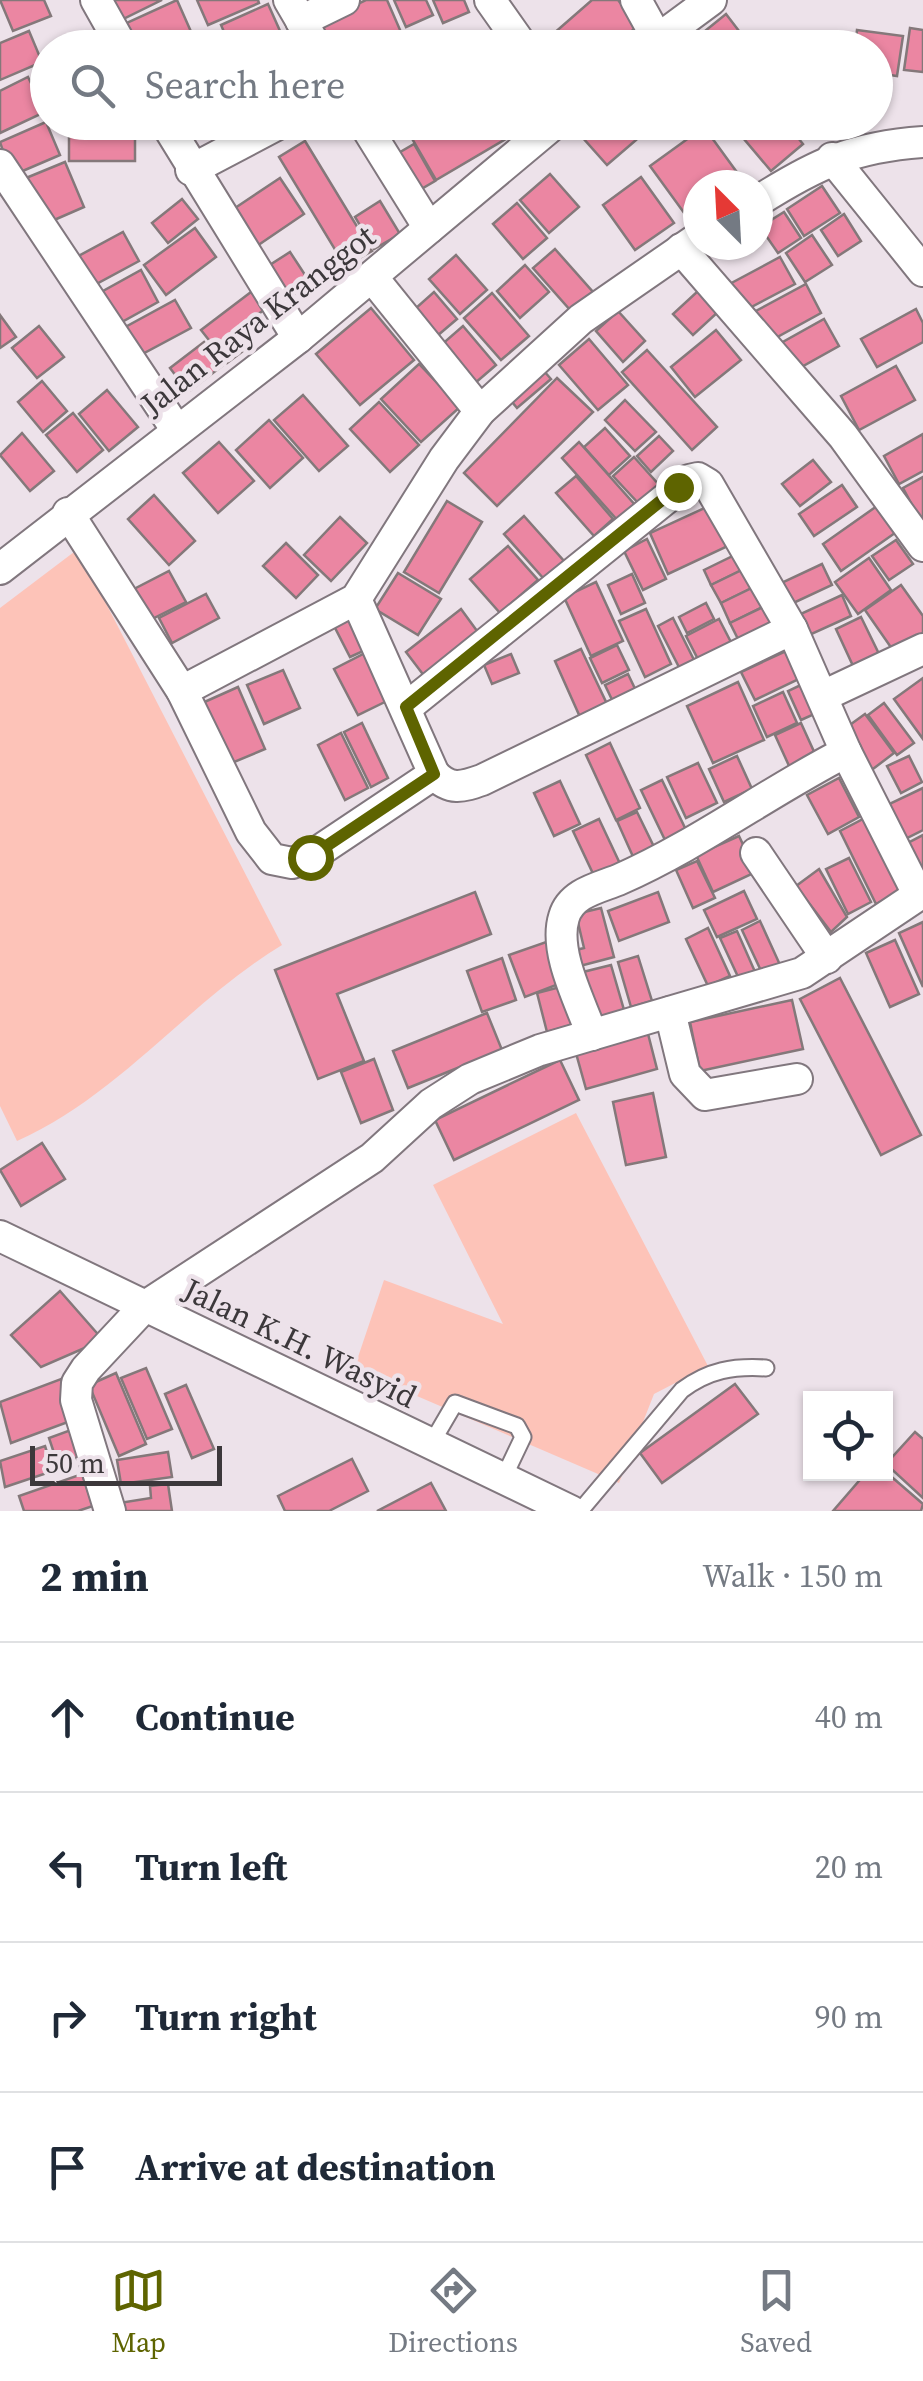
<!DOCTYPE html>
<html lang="en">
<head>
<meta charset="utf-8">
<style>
	:root { --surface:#fff; --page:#f6f6f7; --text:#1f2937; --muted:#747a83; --line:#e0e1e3; --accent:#5e6400 }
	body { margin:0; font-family:"Source Serif 4",serif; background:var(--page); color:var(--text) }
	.controls { position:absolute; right:30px; bottom:30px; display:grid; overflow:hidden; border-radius:0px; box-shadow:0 2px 8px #0004 }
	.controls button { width:90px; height:90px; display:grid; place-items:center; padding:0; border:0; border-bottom:2px solid var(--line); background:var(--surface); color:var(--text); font:50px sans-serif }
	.compass { position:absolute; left:683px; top:170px; width:90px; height:90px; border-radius:50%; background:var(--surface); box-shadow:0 2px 8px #0004; rotate:336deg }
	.scale { position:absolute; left:30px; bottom:25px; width:192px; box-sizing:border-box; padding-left:10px; border:5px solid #3c383b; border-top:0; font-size:28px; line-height:35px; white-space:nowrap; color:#3c383b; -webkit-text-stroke:8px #ede2ea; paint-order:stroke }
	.stop { position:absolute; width:30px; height:30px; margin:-22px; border:8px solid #5e6400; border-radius:50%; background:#fff }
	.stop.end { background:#5e6400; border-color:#fff; box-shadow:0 2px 10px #0008 }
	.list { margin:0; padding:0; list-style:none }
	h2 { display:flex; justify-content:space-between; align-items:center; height:130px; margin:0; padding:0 40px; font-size:42px }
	h2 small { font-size:32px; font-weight:400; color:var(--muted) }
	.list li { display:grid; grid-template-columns:65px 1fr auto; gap:30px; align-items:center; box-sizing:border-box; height:150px; padding:0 40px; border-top:2px solid var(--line) }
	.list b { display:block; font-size:38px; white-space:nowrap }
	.list em { font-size:32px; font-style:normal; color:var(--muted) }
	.icon { flex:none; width:55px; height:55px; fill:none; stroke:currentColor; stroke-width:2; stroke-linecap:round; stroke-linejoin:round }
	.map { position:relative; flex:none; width:923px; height:1511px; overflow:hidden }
	.search { position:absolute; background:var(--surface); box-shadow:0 2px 8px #0004; left:30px; right:30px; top:30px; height:110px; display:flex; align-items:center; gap:25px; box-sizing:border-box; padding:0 35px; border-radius:55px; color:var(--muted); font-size:38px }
	.sheet { height:730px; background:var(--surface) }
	nav { display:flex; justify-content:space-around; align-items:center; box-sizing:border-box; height:140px; border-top:2px solid var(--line); background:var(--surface); font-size:28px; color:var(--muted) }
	nav a { display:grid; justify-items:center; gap:5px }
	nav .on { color:var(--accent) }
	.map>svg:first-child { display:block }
	.green { fill:#fdc3b8 }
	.building { fill:#eb86a2; stroke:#84787a; stroke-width:2.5 }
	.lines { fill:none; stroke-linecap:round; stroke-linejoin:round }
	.lane-casing { stroke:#81777e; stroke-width:19 }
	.street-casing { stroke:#81777e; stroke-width:34 }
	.lane { stroke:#fff; stroke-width:15 }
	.street { stroke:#fff; stroke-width:30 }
	.route { stroke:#5e6400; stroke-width:12 }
	.labels { text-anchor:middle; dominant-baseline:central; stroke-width:9; stroke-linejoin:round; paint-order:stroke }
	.street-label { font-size:32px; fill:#3c383b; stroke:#ede2ea }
</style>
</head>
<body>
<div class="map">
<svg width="923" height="1511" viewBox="0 0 923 1511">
	<rect width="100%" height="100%" fill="#ede2ea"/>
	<g class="green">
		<path d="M 78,549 L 282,945 C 187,1003 120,1095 17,1141 L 0,1106 L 0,608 Z"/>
		<polygon points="576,1113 708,1366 654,1394 619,1483 354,1369 384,1280 503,1324 433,1185"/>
	</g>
	<g class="building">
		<polygon points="0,0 44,0 51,16 13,31"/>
		<polygon points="106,0 162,0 117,22"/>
		<polygon points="177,0 192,34 162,48 133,48 122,25"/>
		<polygon points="197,0 258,0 259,3 208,25"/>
		<polygon points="366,0 387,0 404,39 384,48 331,48 319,22"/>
		<polygon points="394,0 426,0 433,15 406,27"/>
		<polygon points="433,0 464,0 469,12 443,23"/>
		<polygon points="592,0 618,0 638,26 610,48 537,48"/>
		<polygon points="268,4 280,31 244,48 231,48 221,25"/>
		<polygon points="726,14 752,48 684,48"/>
		<polygon points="910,28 923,30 923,72 904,70"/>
		<polygon points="857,30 903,36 897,76 876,73 876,48 855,48"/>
		<polygon points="29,31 42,62 0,80 0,43"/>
		<polygon points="290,34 297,48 260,48"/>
		<polygon points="28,77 45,112 0,133 0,91"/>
		<polygon points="46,122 60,155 11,176 0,142"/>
		<rect x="69" y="122" width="66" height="39"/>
		<polygon points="419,122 510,122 516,133 436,180 407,130"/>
		<polygon points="601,122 622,122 636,140 607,165 583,138"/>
		<polygon points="737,122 785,122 803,144 771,171 733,126"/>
		<polygon points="704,127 744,182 698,185 698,215 690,221 650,166"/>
		<polygon points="305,141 372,251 345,266 279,157"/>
		<polygon points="414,144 435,181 411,195 390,158"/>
		<polygon points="65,162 84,207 45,224 26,178"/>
		<polygon points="550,174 579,207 549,233 520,200"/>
		<polygon points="641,177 674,223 635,250 603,205"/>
		<polygon points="280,178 304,214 251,250 226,214"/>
		<polygon points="822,186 840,213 804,236 787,209"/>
		<polygon points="182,199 198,219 168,243 152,223"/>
		<polygon points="380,201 400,234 374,249 355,217"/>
		<polygon points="517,203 547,238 523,259 493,224"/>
		<polygon points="784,212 801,238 778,253 760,227"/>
		<polygon points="844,214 861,241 838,256 821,230"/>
		<polygon points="195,228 216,257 166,295 144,265"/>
		<polygon points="123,232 139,261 87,289 71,260"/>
		<polygon points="812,235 832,265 805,282 786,253"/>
		<polygon points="555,249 593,292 571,311 533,268"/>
		<polygon points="290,252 311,284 283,303 262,270"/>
		<polygon points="456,255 487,290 460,314 429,279"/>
		<polygon points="780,257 795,284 738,314 724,287"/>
		<polygon points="525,265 549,292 520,318 497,291"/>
		<polygon points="141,270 158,302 111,328 94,296"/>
		<polygon points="806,284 821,313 770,341 754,312"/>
		<polygon points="698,291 718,312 693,335 673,314"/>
		<polygon points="251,292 265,309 235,332 247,348 227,363 201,330"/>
		<polygon points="434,292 457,319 430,342 407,316"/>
		<polygon points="492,293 529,336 501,360 464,318"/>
		<polygon points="175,300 191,328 133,359 118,331"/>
		<polygon points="371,308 414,360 360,405 316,354"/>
		<polygon points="916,309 923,323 923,342 877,367 861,339"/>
		<polygon points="618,311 645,341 623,362 596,331"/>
		<polygon points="0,315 16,337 0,348"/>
		<polygon points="824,319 839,346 796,370 781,343"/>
		<polygon points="39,326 64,357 37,378 12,348"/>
		<polygon points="463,326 496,365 474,384 440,346"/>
		<polygon points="716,330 741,360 695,397 671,367"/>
		<polygon points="589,339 628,385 598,410 559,365"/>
		<polygon points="204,342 222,366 188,392 170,368"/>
		<polygon points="647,350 717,427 692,450 622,372"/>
		<polygon points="536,362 551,379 517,408 503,391"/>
		<polygon points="419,364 460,407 421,442 381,399"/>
		<polygon points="896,366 915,400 859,430 841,396"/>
		<polygon points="557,378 593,412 497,506 464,473"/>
		<polygon points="42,381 67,411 43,432 18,402"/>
		<polygon points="107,390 138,427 109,451 79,414"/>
		<polygon points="303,395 348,446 319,471 274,420"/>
		<polygon points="625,400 656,432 635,451 605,420"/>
		<polygon points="379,402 419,445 390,472 350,429"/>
		<polygon points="73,413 103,450 77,472 46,435"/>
		<polygon points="269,420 303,458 270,488 236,450"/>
		<polygon points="605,428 630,456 609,475 584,447"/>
		<polygon points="22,433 54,471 30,491 0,455"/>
		<polygon points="923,434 923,471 899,484 884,456"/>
		<polygon points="659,436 673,451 651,472 637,456"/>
		<polygon points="219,442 254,481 218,513 183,473"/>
		<polygon points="579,442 636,506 619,522 562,458"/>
		<polygon points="634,457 660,486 640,505 613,476"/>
		<polygon points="813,460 831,482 800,506 782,484"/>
		<polygon points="576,476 613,519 594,536 556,493"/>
		<polygon points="923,477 923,519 920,520 903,488"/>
		<polygon points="842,485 857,507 814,536 799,514"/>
		<polygon points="154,495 195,541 169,565 128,519"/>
		<polygon points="447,501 482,522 439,593 404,572"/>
		<polygon points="709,506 728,546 668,574 650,533"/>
		<polygon points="877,506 895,533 841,571 823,544"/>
		<polygon points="524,516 564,561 544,579 504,534"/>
		<polygon points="340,517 367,543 331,581 304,555"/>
		<polygon points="647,539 666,579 643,590 624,551"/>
		<polygon points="896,540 913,564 889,580 872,556"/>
		<polygon points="286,543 318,575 296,598 263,566"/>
		<polygon points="508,546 538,580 500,613 470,579"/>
		<polygon points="739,553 746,568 711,585 704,570"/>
		<polygon points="869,558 891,590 858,614 835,582"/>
		<polygon points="822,564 832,585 789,605 779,584"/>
		<polygon points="746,568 756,586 721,603 711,585"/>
		<polygon points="169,571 186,602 150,620 134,589"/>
		<polygon points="398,573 441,599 418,635 375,609"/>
		<polygon points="632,574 645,603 621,614 608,585"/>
		<polygon points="596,582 623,641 591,656 564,597"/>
		<polygon points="901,585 923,616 923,638 897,656 865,610"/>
		<polygon points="756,586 765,606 730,623 721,603"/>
		<polygon points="206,594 219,618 172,643 159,618"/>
		<polygon points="842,595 851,616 805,637 794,617"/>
		<polygon points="706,603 714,619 687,633 679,617"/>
		<polygon points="765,606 775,626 740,643 730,623"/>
		<polygon points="461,609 480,635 425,677 406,652"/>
		<polygon points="646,609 671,664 645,677 619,621"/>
		<polygon points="352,611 370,648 350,657 332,622"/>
		<polygon points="861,617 880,656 854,668 836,629"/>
		<polygon points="673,618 696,664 681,671 658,626"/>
		<polygon points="719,619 734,648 701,665 686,636"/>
		<polygon points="617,645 629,670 602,683 590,658"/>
		<polygon points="581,649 607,704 580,717 555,661"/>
		<polygon points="371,650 395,697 358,715 334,669"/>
		<polygon points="786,651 799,679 755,700 741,672"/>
		<polygon points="511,654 519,673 492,684 484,665"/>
		<polygon points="283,670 300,708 264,724 247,685"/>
		<polygon points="628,674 638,695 615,706 605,685"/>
		<polygon points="923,678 923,739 894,699"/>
		<polygon points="738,682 764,740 713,763 687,706"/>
		<polygon points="805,683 819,712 801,720 788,691"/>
		<polygon points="238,687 265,749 227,765 200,704"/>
		<polygon points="783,692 797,723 767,737 753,706"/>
		<polygon points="884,703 914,743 897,755 868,715"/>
		<polygon points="865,714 894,753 869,772 840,732"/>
		<polygon points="362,723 388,778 371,787 344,732"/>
		<polygon points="801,723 816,756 790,768 775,735"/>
		<polygon points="341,733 368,788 345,800 318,745"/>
		<polygon points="610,743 640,808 616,820 586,755"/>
		<polygon points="737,756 752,789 724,802 709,769"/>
		<polygon points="909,756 922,782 901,793 887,766"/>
		<polygon points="698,763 717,803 686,818 667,777"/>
		<polygon points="839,778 859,817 828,834 807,795"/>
		<polygon points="662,780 686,830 665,840 641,790"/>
		<polygon points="560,781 580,824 554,836 534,793"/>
		<polygon points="923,788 923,830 901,841 885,806"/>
		<polygon points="637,812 656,851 635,861 617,821"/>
		<polygon points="865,818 902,891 876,904 840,831"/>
		<polygon points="599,819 622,868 596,880 573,831"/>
		<polygon points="923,835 923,874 904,845"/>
		<polygon points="739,836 756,872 713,892 696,855"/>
		<polygon points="849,858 871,902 848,914 826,869"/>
		<polygon points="697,861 715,898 693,908 676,870"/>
		<polygon points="819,869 847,917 831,932 796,886"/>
		<polygon points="744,891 757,919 717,937 704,910"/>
		<polygon points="475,892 491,934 337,994 364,1061 318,1079 275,970"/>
		<polygon points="658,892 669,922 619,941 608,911"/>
		<polygon points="601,908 614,957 580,966 576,950 584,948 576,914"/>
		<polygon points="760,921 781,967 763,975 742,930"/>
		<polygon points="923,922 923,987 899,933"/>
		<polygon points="708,928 730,976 708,986 686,939"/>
		<polygon points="737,931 756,974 740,981 720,938"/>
		<polygon points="895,940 919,994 890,1007 866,953"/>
		<polygon points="549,941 564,982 525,997 509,955"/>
		<polygon points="638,956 652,1001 631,1007 618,962"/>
		<polygon points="502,958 516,1000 482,1012 467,971"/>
		<polygon points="611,965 624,1010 596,1018 583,972"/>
		<polygon points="840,978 921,1135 881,1155 800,999"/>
		<polygon points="564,986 575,1024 547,1032 537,993"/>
		<polygon points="792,1000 803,1049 700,1071 690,1022"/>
		<polygon points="487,1013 502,1050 408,1088 393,1051"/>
		<polygon points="646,1026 657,1069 586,1089 574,1046"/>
		<polygon points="374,1059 393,1110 361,1123 341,1072"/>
		<polygon points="560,1060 579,1100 454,1160 435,1120"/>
		<polygon points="653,1093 666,1157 626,1165 613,1102"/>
		<polygon points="42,1143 65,1179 21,1206 0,1170"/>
		<polygon points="60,1291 103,1340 41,1367 11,1335"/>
		<polygon points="146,1368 172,1429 147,1439 121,1378"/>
		<polygon points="116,1373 146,1444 119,1456 89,1385"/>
		<polygon points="61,1379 76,1419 11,1443 0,1402"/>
		<polygon points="735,1384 758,1414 662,1483 640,1453"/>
		<polygon points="186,1385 214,1449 192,1458 165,1394"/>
		<polygon points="79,1427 88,1453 58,1465 49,1438"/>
		<polygon points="915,1432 923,1439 923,1498 886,1464"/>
		<polygon points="45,1446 53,1471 5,1487 0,1461"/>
		<polygon points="168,1452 172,1477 121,1484 117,1460"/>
		<polygon points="352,1459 368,1491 329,1511 285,1511 278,1496"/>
		<polygon points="886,1472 923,1504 921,1511 833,1511 865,1474"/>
		<polygon points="82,1474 93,1506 78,1511 24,1511 19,1496"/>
		<polygon points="431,1483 446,1511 377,1511"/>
		<polygon points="168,1484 172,1511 114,1511 113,1504 151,1498 150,1486"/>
	</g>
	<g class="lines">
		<g class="lane-casing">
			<g id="lane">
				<polyline points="431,1444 455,1403 517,1426 523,1437 503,1479"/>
				<path d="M 580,1511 L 682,1390 C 709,1370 733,1366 766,1368"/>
			</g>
		</g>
		<g class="street-casing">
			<g id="street">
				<polyline points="96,0 123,48"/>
				<polyline points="289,0 317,48"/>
				<polyline points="490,0 521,44"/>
				<polyline points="636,0 657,38"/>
				<polyline points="301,21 344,0"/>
				<polyline points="646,48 711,0"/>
				<polyline points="165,122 298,338"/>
				<polyline points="363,122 429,228"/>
				<polyline points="832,158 923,271"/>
				<polyline points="0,165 176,429"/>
				<polyline points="191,170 282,122"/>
				<path d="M 758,201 C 816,164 853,147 923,142"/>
				<polyline points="681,249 843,436 923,546"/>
				<polyline points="372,277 480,411"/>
				<polyline points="68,513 182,691 251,832 272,859 292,863 310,857 434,774 356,599"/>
				<polyline points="0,569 298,338 556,122"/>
				<polyline points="182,691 356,599 444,459 480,411 581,319 698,238"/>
				<polyline points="823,696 923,649"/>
				<polyline points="407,707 689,480 698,478 708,484 792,629"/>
				<path d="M 434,774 C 450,791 462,787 482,780 L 792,629 L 846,752 L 918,894"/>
				<polyline points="756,853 827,958"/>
				<polyline points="670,1012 685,1074 705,1095 797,1079"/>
				<path d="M 592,1035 C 581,1003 553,952 564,917 C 571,893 598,888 618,880 C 698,845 768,792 846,752"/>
				<polyline points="0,1236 571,1511"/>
				<polyline points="110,1511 76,1400 77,1383 86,1369 144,1307 372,1158 431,1104 470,1079 540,1050 802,973 923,892"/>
			</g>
		</g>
		<use href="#lane" class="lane"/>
		<use href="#street" class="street"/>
	</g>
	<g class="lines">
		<polyline class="route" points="310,857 434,774 406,707 678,487"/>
	</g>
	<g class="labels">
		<g class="street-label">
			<text transform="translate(258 320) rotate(-38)">Jalan Raya Kranggot</text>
			<text transform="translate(300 1343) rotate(26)">Jalan K.H. Wasyid</text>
		</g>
	</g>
</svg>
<div class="controls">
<button><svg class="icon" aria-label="locate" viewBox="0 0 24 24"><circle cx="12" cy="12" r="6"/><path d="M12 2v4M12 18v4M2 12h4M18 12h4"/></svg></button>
</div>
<svg class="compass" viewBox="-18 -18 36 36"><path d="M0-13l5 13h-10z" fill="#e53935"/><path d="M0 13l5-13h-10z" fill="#747a83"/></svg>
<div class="scale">50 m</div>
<div class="stop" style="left:310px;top:857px"></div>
<div class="stop end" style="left:678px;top:487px"></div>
<div class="search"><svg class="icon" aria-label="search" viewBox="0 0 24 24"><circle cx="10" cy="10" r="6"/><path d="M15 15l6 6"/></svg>Search here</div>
</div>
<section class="sheet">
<h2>2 min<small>Walk · 150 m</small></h2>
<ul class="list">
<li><svg class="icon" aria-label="ahead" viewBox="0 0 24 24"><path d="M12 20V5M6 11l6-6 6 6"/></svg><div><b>Continue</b></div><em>40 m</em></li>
<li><svg class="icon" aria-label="left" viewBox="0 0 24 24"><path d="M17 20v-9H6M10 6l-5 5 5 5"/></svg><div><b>Turn left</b></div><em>20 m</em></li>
<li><svg class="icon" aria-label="right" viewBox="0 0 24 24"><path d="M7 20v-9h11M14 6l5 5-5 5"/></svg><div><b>Turn right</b></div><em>90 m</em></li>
<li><svg class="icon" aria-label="arrive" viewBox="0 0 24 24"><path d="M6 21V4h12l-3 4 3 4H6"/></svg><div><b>Arrive at destination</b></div></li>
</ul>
</section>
<nav>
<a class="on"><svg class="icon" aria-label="map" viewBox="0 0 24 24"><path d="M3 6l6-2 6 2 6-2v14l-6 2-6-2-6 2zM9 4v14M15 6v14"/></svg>Map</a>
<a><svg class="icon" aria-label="directions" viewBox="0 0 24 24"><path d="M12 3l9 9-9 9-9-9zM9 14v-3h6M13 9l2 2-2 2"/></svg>Directions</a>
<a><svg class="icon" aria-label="saved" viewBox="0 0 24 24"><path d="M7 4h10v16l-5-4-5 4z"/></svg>Saved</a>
</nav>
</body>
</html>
